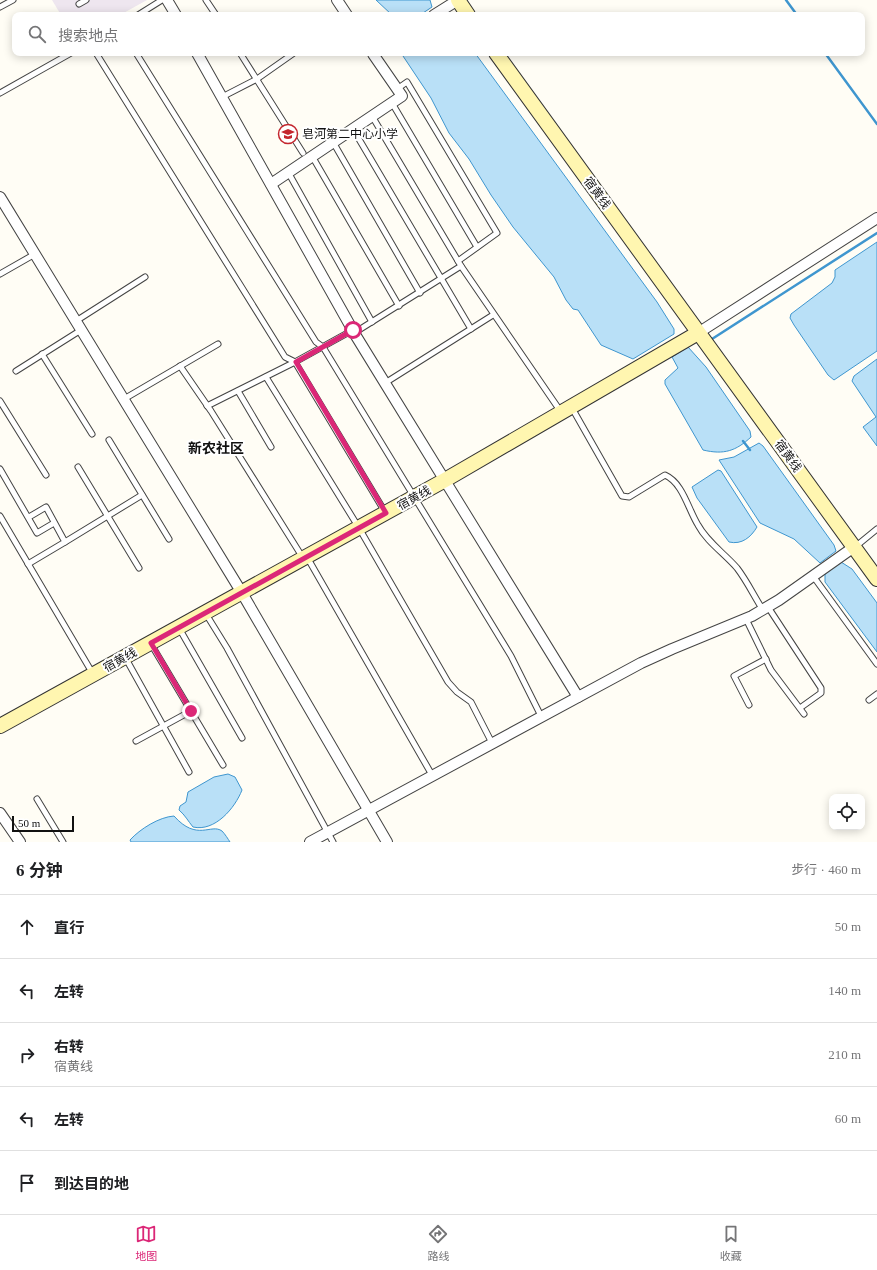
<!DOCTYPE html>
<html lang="zh">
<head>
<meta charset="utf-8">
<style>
	:root { --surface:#fff; --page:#f2f2f2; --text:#202124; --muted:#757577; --line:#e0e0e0; --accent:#db2777 }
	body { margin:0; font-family:"Times New Roman","Noto Sans SC",serif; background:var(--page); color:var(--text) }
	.controls { position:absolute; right:12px; bottom:12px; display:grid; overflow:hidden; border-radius:8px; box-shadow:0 2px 10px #0003 }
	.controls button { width:36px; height:36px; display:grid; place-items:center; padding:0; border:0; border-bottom:1px solid var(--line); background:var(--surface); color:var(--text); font:20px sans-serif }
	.scale { position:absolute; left:12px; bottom:10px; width:62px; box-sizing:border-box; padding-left:4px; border:2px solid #111; border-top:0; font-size:11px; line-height:14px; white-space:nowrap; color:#111; -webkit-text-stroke:3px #fff; paint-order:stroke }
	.stop { position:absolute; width:12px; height:12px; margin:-9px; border:3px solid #db2777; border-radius:50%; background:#fff }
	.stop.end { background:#db2777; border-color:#fff; box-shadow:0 1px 4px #0008 }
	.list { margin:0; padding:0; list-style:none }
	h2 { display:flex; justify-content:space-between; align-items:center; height:52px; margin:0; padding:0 16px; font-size:17px }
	h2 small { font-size:13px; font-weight:400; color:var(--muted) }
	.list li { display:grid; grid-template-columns:26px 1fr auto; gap:12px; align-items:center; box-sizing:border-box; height:64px; padding:0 16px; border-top:1px solid var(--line) }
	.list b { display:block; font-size:15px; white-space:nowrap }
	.list p { margin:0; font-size:13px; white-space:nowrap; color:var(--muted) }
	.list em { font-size:13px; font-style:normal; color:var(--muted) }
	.icon { flex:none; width:22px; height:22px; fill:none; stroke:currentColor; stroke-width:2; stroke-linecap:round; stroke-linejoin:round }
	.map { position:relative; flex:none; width:877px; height:842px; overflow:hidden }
	.search { position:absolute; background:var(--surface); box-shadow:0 2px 10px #0003; left:12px; right:12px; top:12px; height:44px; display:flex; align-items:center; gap:10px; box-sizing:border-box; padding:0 14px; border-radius:8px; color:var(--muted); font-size:15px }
	.sheet { height:372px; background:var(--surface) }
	nav { display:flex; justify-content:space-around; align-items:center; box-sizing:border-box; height:56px; border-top:1px solid var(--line); background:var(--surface); font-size:11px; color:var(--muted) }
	nav a { display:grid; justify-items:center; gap:2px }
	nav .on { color:var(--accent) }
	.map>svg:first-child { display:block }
	.industrial { fill:#eee6ef }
	.water { fill:#b9e0f7; stroke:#3f96cf }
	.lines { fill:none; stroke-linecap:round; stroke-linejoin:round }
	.stream { stroke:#3f96cf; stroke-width:2.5 }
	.service-casing { stroke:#444; stroke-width:7 }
	.minor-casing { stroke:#444; stroke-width:12 }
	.secondary-casing { stroke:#333; stroke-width:16 }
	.service { stroke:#fff; stroke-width:5 }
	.minor { stroke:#fff; stroke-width:10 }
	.secondary { stroke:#fff6b0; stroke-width:14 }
	.route { stroke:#db2777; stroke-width:5 }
	.labels { text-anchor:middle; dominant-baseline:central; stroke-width:4; stroke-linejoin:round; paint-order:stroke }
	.poi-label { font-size:12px; fill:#111; stroke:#fff; text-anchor:start }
	.street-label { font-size:12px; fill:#111; stroke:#fff }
	.quarter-label { font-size:14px; font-weight:bold; fill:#111; stroke:#fff }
</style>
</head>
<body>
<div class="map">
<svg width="877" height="842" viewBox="0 0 877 842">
	<rect width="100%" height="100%" fill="#fffdf5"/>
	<polygon class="industrial" points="52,0 147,0 120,15 61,15"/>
	<g class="water">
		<polygon points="376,0 430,0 432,7 420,15 392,15"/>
		<polygon points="401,53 475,53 657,302 674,329 674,334 633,359 601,345 578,310 573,309 566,300 554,277 513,227 491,195 469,159 449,133 431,98"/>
		<polygon points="877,242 877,351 834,380 828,375 794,325 790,318 791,314 832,283 835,277 835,270"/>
		<path d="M 688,347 L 706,367 L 750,431 L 751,437 C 736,451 724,455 703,450 L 665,384 L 665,380 L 678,368 L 672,357 Z"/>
		<polygon points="877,359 877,446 863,427 876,417 852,381 854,376"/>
		<polygon points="759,443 763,446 834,545 836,551 820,563 794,539 760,523 719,460 734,457"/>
		<path d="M 718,470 L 721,471 L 757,527 C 751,537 742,545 729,542 L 697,498 L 692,487 Z"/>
		<polygon points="841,562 852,569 877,603 877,652 825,582 825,572"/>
		<path d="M 228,774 L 235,777 L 242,790 C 235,808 215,832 193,827 C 188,821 185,815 179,810 L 180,806 L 186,802 L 188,792 L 214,777 Z"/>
		<path d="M 174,816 C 197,842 211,823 222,831 C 225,834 228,839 230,842 L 131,842 L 130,840 C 140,829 159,817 174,816 Z"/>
	</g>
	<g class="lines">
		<g class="stream">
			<polyline points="786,0 797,15"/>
			<polyline points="825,53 877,124"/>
			<polyline points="712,339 877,233"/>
			<polyline points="743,441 750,450"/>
		</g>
		<g class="service-casing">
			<g id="service">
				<polyline points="206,0 216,15"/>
				<polyline points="79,4 86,0"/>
				<polyline points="0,7 13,0"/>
				<polyline points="138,15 162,0"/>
				<polyline points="96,53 285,357 295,362 385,512"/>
				<polyline points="136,53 316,342 323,347 511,656 541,716"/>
				<polyline points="240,53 303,153"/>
				<polyline points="397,89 407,82 497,233 458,261"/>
				<polyline points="0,93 71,53"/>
				<polyline points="222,97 257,79 294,53"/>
				<polyline points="392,103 477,247"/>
				<polyline points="372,116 461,266 561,412"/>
				<polyline points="353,129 471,329"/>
				<polyline points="333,142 420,293"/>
				<polyline points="312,156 399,306"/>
				<polyline points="288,172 372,322"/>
				<polyline points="0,274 35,254"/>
				<polyline points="76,321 145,277"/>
				<polyline points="354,333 461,266"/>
				<polyline points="42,354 92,434"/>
				<polyline points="180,366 211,411 303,558"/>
				<polyline points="16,371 81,330"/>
				<polyline points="266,377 359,528 448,682 457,692 471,702 492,743"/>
				<polyline points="385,383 493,315"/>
				<polyline points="238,391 271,447"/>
				<polyline points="124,399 218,344"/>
				<polyline points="0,401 46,475"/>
				<polyline points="207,406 295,362 353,330"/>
				<path d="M 572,408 L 622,496 L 629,497 L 665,475 C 683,483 688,509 698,525 C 707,542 724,553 737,568 C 747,581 754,596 763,610"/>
				<polyline points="109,440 169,539"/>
				<polyline points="78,467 139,568"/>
				<polyline points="0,469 37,533 54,523"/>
				<polyline points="0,516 93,674"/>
				<polyline points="65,542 142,495"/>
				<polyline points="855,547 877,529"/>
				<polyline points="307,557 432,775"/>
				<polyline points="28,564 65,542 46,507 29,517"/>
				<polyline points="813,576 877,664"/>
				<polyline points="768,607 821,688 821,693 800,708"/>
				<polyline points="206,614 227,648 333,842"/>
				<polyline points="746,619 771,670 804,714"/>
				<polyline points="179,628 242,738"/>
				<polyline points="151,644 223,765"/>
				<polyline points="125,657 189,772"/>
				<polyline points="869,700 877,694"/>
				<polyline points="749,705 734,676 766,659"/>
				<polyline points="136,741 191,711"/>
				<polyline points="37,799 63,842"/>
			</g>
		</g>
		<g class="minor-casing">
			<g id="minor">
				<polyline points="167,0 176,15"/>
				<polyline points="337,0 347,15"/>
				<polyline points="434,15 458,0"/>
				<polyline points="197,53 356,336 578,697"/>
				<polyline points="271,184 402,96 373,54 375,53"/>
				<polyline points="0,197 242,593 387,842"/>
				<polyline points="698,333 877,218"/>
				<polyline points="0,813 20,842"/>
				<polyline points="310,842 641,663 672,649 752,616 779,600 854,547"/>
			</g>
		</g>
		<g class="secondary-casing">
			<g id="secondary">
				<polyline points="458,0 468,15"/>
				<polyline points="496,53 877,579"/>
				<polyline points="0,726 445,480 698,333"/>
			</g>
		</g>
		<use href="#service" class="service"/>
		<use href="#minor" class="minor"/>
		<use href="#secondary" class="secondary"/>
	</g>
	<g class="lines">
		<polyline class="route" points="191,711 151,643 386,513 296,362 353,330"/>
	</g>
	<defs>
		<g id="school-ring" transform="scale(1)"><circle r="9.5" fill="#fff" stroke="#c4262e" stroke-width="1.5"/><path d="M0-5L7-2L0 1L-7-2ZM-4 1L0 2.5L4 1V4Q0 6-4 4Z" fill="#c4262e"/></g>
	</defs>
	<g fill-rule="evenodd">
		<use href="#school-ring" x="288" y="134"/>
	</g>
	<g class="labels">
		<g class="poi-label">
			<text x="302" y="134">皂河第二中心小学</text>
		</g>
		<g class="street-label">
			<text transform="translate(597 193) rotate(54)">宿黄线</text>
			<text transform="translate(788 456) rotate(54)">宿黄线</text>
			<text transform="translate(414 498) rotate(-29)">宿黄线</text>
			<text transform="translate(120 660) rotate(-29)">宿黄线</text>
		</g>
		<g class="quarter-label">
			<text x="216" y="448">新农社区</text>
		</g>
	</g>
</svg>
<div class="controls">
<button><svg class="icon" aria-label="locate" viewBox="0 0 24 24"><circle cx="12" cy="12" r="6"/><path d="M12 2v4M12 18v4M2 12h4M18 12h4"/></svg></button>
</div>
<div class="scale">50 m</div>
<div class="stop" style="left:353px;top:330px"></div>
<div class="stop end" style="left:191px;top:711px"></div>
<div class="search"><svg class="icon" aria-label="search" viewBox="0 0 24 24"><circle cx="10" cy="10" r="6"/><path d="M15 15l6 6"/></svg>搜索地点</div>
</div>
<section class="sheet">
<h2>6 分钟<small>步行 · 460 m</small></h2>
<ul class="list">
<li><svg class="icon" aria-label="ahead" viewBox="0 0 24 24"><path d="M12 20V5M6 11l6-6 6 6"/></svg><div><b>直行</b></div><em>50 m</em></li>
<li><svg class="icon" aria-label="left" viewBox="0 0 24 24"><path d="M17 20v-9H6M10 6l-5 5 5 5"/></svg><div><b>左转</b></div><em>140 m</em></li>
<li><svg class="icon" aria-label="right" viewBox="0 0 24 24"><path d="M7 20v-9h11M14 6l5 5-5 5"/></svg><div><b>右转</b><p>宿黄线</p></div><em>210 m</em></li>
<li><svg class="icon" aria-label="left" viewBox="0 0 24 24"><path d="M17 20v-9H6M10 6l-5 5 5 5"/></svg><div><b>左转</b></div><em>60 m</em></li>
<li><svg class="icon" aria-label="arrive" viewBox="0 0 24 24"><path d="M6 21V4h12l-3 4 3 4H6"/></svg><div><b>到达目的地</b></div></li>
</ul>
</section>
<nav>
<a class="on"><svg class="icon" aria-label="map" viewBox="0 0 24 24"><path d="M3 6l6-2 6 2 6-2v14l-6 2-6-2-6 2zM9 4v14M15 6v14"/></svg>地图</a>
<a><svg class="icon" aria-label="directions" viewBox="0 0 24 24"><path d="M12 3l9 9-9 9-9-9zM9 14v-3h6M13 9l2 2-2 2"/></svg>路线</a>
<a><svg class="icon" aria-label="saved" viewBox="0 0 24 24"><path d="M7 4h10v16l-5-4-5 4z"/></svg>收藏</a>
</nav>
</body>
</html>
